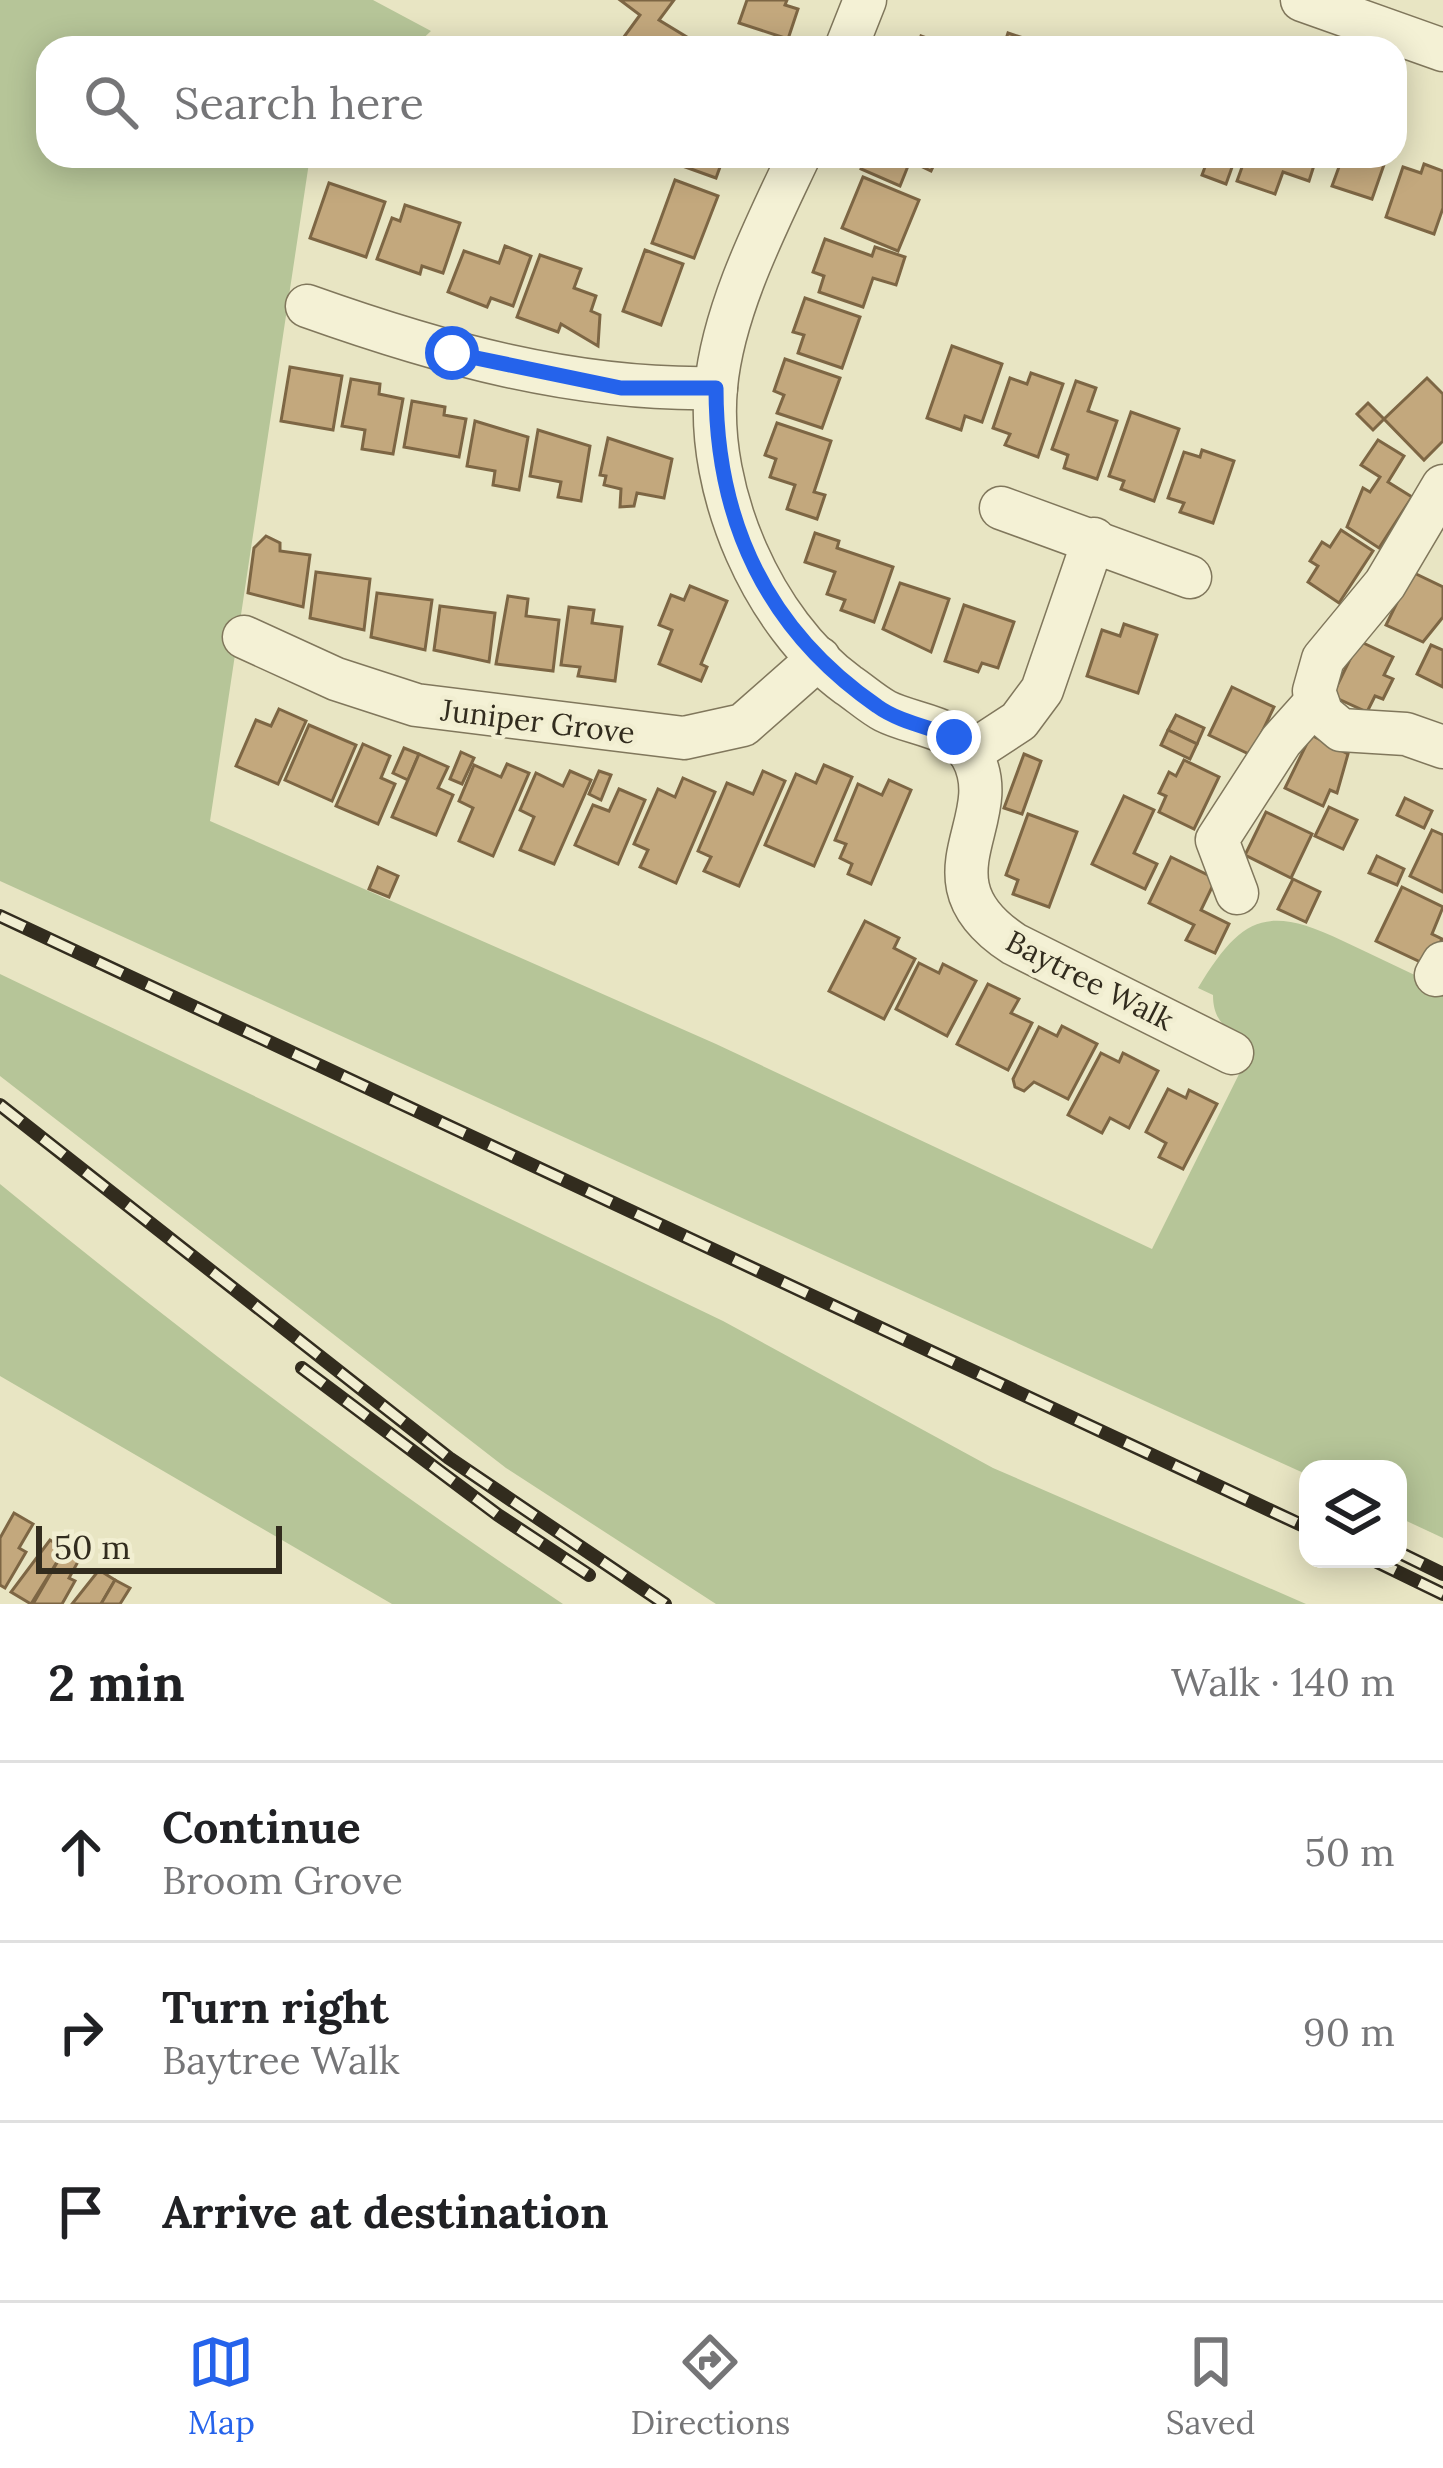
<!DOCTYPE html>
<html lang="en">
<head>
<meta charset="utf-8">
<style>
	:root { --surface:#fff; --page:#f6f6f6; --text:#202124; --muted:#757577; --line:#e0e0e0; --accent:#2563eb }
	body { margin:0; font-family:Lora,serif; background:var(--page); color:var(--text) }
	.controls { position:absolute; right:36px; bottom:36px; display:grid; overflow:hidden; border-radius:24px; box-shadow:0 6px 30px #0003 }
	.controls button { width:108px; height:108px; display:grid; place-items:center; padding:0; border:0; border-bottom:3px solid var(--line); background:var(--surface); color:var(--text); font:60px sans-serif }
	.scale { position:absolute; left:36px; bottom:30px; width:246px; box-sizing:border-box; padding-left:12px; border:6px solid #322c1e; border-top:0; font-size:33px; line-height:42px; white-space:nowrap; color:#322c1e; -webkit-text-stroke:9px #f1eed1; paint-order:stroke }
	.stop { position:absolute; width:36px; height:36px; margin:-27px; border:9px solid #2563eb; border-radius:50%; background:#fff }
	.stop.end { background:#2563eb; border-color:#fff; box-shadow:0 3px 12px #0008 }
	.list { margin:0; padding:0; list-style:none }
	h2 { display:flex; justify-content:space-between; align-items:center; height:156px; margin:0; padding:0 48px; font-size:51px }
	h2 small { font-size:39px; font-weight:400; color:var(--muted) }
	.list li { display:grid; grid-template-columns:78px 1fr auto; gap:36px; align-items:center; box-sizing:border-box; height:180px; padding:0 48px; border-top:3px solid var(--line) }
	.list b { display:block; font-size:45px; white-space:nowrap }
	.list p { margin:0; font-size:39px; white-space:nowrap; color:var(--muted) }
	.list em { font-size:39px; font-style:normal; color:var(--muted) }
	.icon { flex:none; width:66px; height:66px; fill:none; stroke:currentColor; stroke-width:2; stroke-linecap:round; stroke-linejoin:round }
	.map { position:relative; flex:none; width:1443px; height:1604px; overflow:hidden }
	.search { position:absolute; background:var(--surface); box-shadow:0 6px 30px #0003; left:36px; right:36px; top:36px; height:132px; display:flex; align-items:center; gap:30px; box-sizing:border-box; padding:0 42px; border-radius:36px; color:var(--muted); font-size:45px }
	.sheet { height:696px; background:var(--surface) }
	nav { display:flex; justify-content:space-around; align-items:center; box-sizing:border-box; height:168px; border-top:3px solid var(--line); background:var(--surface); font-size:33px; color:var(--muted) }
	nav a { display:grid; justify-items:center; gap:6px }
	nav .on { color:var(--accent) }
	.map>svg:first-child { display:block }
	.green { fill:#b6c598 }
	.building { fill:#c3a87d; stroke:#7d6644; stroke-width:3 }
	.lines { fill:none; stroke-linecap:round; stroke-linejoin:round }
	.minor-casing { stroke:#80775c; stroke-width:45 }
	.minor { stroke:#f4f1d5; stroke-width:42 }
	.rail-casing { stroke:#322c1e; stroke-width:14 }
	.rail { stroke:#f1eed1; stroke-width:9; stroke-dasharray:27; stroke-linecap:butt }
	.route { stroke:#2563eb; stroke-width:15 }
	.labels { text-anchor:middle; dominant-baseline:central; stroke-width:9; stroke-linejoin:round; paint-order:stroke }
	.street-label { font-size:30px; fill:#322c1e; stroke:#f1eed1 }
</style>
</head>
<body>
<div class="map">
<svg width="1443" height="1604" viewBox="0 0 1443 1604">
	<rect width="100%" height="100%" fill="#e8e5c3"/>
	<g class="green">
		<path d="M 0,0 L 373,0 L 431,31 L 413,48 L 48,48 L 48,156 L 310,156 L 210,821 L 716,1044 L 1152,1249 L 1253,1046 C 1231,1031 1213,1025 1213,995 L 1198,988 C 1241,917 1266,904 1343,941 C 1375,956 1406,971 1438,986 L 1443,979 L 1443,1538 L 1398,1517 L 1398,1469 L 1308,1469 L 1308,1475 L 0,881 Z"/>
		<polygon points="0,974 723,1321 993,1468 1306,1604 716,1604 506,1468 0,1076"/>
		<path d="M 0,1184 C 181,1332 368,1475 563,1604 L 392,1604 L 0,1376 Z"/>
	</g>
	<g class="building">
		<polygon points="620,0 674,0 659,20 705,48 623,48 618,45 640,15"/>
		<polygon points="747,0 787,0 785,5 798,9 788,39 739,23"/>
		<polygon points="1008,33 1047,46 1046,48 1003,48"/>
		<polygon points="921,36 951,47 953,41 974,48 917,48"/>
		<polygon points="680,156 724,156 716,178 677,164"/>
		<polygon points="866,156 938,156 931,171 910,161 900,186 861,169"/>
		<polygon points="1200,156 1236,156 1226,184 1202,175 1208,159"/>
		<polygon points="1246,156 1317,156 1309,181 1283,172 1275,194 1237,181"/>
		<polygon points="1343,156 1387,156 1372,199 1332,186"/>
		<polygon points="1424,164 1443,171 1443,208 1434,234 1386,217 1403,167 1421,173"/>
		<polygon points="863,177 919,200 898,251 842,228"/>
		<polygon points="675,180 718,196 694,258 652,243"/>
		<polygon points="329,183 385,202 366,257 310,238"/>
		<polygon points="405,205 460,223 443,273 422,266 420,274 377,259 392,218 400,221"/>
		<polygon points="825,239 872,256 875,247 905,257 896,285 873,278 863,307 819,292 824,276 813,272"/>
		<polygon points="505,246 531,256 513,306 491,298 487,307 448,292 464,251 499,263"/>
		<polygon points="645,250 683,264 661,325 623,311"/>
		<polygon points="540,255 581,269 574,288 596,296 591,311 600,315 598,346 561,324 558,332 517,317"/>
		<polygon points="805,298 860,317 842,368 798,353 804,335 793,332"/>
		<polygon points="952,346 1002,364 982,422 965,416 961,430 927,418"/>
		<polygon points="785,359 840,378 822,428 777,413 784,395 774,391"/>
		<polygon points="290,367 342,376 333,430 281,421"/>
		<polygon points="1031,373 1063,384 1038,457 1005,445 1010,434 993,428 1010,378 1027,384"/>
		<polygon points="1427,378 1443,394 1443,441 1424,460 1384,419"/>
		<polygon points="351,379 380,384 379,394 403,399 393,454 362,449 365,430 342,426"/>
		<polygon points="1076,381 1096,388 1088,411 1117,421 1097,479 1064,468 1068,455 1052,449"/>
		<polygon points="412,401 445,407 444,415 466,419 459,457 404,447"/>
		<polygon points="1368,403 1384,419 1373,430 1357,414"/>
		<polygon points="1131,412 1179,429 1154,501 1121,489 1124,481 1109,476"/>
		<polygon points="475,421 528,437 519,490 493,485 495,471 467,466"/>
		<polygon points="777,423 831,441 814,492 825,495 817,519 787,509 795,485 770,477 776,459 765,455"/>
		<polygon points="538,430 590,446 581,501 558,497 561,482 530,476"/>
		<polygon points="608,438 672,459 664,498 637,493 634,506 620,507 621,489 604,485 606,476 600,475"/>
		<polygon points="1378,440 1404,456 1388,482 1412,497 1379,548 1347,527 1363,488 1370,492 1380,477 1361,465"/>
		<polygon points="1202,450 1234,461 1213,523 1180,512 1184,503 1168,498 1184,452 1200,457"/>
		<polygon points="1341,530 1373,551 1339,603 1308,582 1318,566 1310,561 1322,542 1330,547"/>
		<polygon points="815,533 839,541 837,548 893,567 874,622 841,610 845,600 827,594 835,572 805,562"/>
		<polygon points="266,536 280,543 280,551 310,555 303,607 248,593 254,548"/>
		<polygon points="316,572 370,579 364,630 310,618"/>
		<polygon points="1412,572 1443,587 1443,617 1423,642 1386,625"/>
		<polygon points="900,583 949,599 931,652 883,629"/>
		<polygon points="690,586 727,601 701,664 707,667 701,681 659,664 672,630 659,625 671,595 684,600"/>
		<polygon points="377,593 432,600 425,650 371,637"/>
		<polygon points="508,596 528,599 526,616 559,620 553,671 496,664"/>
		<polygon points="964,605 1014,622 998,668 982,663 978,672 945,661"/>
		<polygon points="440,606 495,613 489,662 434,650"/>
		<polygon points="569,607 594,610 592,623 622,627 615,681 578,676 580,667 561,665"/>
		<polygon points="1124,624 1157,635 1138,693 1087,676 1102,630 1120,636"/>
		<polygon points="1359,641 1393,657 1384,675 1393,679 1383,699 1375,696 1367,712 1332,696"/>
		<polygon points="1431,645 1443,650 1443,687 1417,674"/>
		<polygon points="1232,687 1274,707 1251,755 1209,735"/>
		<polygon points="279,709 306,721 278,784 236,766 256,720 271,726"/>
		<polygon points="1176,715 1204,728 1197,744 1168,730"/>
		<polygon points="309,725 356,745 332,801 285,780"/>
		<polygon points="1168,730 1197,744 1190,759 1161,745"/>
		<polygon points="1311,735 1348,754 1337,793 1330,790 1323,806 1285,788"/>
		<polygon points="363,744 390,756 381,778 395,784 378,824 336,806"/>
		<polygon points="404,748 419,754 408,780 393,773"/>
		<polygon points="461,752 474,758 462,784 450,779"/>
		<polygon points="419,754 448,767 438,788 453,795 436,835 392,817"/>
		<polygon points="1024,754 1041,761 1022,814 1004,808"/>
		<polygon points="1184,760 1219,777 1194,829 1159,812 1166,796 1159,793 1169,772 1176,776"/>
		<polygon points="507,764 529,773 493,856 459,841 473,808 459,801 474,765 501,777"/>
		<polygon points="824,765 852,777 814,866 765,845 796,774 816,783"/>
		<polygon points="570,771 591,780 554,864 520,850 534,817 520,810 536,773 563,786"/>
		<polygon points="599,771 611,775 601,800 589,794"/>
		<polygon points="763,771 785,781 739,886 704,871 711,857 698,851 727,783 753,794"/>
		<polygon points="683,778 715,792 676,883 640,867 648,850 634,844 658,789 675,797"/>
		<polygon points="889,780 911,790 871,884 848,874 852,864 840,858 846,844 835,840 858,784 882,795"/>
		<polygon points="619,789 645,800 618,864 575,845 593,805 609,811"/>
		<polygon points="1124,796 1154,810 1134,853 1157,864 1145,889 1092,864"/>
		<polygon points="1405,798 1432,811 1424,828 1397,815"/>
		<polygon points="1329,807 1357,820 1343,849 1315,836"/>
		<polygon points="1266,812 1312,834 1291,878 1245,855"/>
		<polygon points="1028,814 1077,832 1049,907 1013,894 1018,880 1006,875"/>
		<polygon points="1432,830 1443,835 1443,892 1410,876"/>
		<polygon points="1377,856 1404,869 1397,885 1369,873"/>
		<polygon points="1171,857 1216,879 1201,910 1229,924 1215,953 1186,940 1194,925 1149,903"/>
		<polygon points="378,867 398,876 389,897 369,889"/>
		<polygon points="1293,879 1320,892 1306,922 1278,909"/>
		<polygon points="1402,887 1443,907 1432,934 1442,939 1429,966 1376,941"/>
		<polygon points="865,921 899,938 894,948 915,959 884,1019 829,991"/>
		<polygon points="919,963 939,973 943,964 976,981 947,1036 896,1009"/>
		<polygon points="988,984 1019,999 1011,1013 1032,1023 1008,1070 957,1044"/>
		<polygon points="1062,1026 1097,1044 1068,1099 1034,1082 1024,1091 1015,1087 1013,1079 1039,1027 1057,1036"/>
		<polygon points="1101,1053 1119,1062 1123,1053 1158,1071 1129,1128 1110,1118 1102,1133 1068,1115"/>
		<polygon points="1168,1089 1186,1098 1189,1090 1217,1104 1183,1169 1159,1157 1166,1143 1146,1132"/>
		<polygon points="14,1513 33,1524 19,1548 26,1552 5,1588 0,1585 0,1538"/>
		<polygon points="50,1540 65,1549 31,1604 11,1592"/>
		<polygon points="65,1549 80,1558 69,1578 75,1581 62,1604 33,1604"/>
		<polygon points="99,1570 115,1580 101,1604 72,1604"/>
		<polygon points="115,1580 130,1588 120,1604 101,1604"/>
	</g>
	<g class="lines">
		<g class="minor-casing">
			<g id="minor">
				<polyline points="1302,0 1443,50"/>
				<polyline points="846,48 865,0"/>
				<path d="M 799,156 C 766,226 723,310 716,387 C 706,491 763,623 848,685 C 860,693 872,704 885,711 C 912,725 956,726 972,756 C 1007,821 915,879 1014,944 L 1232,1053"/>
				<path d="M 307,306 C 439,353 574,391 716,388"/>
				<polyline points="1443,486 1385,584 1323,659 1314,691 1322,714 1341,730 1406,734 1443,747"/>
				<polyline points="1001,508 1190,577"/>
				<polyline points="244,637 336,679 416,705 684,738 743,725 819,658"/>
				<polyline points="970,753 1019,721 1042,690 1094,539"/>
				<polyline points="1237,893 1217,840 1281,741 1315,703"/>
				<polyline points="1436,975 1443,963"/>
			</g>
		</g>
		<use href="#minor" class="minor"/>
		<g class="rail-casing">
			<g id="rail">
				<polyline points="0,916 1308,1528"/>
				<polyline points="0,1105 449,1458 665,1604"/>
				<polyline points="302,1368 498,1515 589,1575"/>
				<polyline points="1398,1552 1443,1574"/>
				<polyline points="1371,1559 1443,1594"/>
			</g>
		</g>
		<use href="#rail" class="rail"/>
	</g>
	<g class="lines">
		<path class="route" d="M 452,353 L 621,388 L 716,388 C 716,521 767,630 877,706 C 899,722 929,727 954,737"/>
	</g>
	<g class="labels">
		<g class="street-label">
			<text transform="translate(538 721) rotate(7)">Juniper Grove</text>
			<text transform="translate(1090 980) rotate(27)">Baytree Walk</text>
		</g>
	</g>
</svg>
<div class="controls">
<button><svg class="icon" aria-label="layers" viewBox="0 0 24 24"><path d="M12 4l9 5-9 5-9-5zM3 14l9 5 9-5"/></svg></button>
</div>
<div class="scale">50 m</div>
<div class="stop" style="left:452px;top:353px"></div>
<div class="stop end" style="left:954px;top:737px"></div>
<div class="search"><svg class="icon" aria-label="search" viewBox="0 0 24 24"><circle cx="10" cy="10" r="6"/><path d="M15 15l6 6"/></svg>Search here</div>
</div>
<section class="sheet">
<h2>2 min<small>Walk · 140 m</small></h2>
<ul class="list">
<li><svg class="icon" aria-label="ahead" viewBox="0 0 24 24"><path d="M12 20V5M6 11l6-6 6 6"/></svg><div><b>Continue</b><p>Broom Grove</p></div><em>50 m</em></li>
<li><svg class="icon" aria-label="right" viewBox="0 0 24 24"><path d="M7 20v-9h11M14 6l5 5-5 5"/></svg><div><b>Turn right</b><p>Baytree Walk</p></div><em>90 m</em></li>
<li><svg class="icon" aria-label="arrive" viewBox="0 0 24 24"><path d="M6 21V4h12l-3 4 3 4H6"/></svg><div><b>Arrive at destination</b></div></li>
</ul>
</section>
<nav>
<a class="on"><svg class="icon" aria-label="map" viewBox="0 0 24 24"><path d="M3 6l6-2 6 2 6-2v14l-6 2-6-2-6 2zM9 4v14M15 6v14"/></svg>Map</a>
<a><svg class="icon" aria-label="directions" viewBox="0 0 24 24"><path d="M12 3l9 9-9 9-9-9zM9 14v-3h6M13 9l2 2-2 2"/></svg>Directions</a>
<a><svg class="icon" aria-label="saved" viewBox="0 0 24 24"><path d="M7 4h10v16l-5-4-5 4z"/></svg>Saved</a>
</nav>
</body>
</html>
